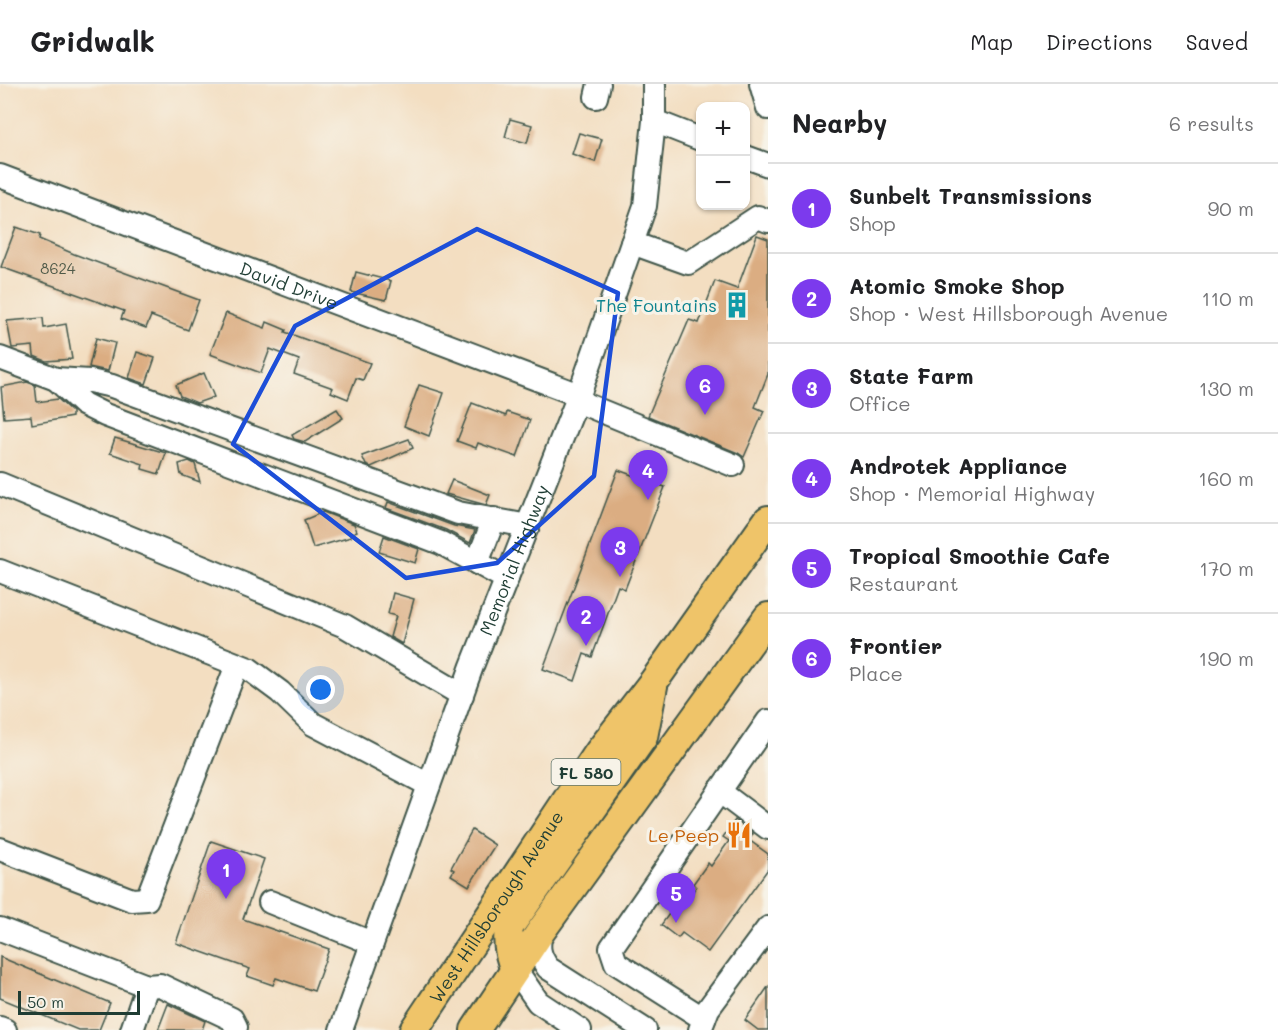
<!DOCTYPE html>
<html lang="en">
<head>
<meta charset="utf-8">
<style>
	:root { --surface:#fff; --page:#f6f6f6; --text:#202124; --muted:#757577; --line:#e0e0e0; --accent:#7c3aed }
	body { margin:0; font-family:Mali,sans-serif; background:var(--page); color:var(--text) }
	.controls { position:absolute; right:18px; top:18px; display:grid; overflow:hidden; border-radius:12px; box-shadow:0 2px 4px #0004 }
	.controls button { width:54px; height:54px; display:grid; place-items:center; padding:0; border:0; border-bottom:2px solid var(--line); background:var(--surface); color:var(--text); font:30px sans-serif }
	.scale { position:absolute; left:18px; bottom:15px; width:122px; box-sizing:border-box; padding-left:6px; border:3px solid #1f3d34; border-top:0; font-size:16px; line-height:21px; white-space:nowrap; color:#1f3d34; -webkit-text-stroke:4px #f7f3e8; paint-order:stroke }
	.you { position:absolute; left:321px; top:606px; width:21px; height:21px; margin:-15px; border:4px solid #fff; border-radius:50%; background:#1a73e8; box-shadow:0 0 0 9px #1a73e833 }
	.badge { display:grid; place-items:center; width:39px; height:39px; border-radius:50%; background:var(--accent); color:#fff; font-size:20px; font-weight:700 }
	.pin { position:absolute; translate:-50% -50px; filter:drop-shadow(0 2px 3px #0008) }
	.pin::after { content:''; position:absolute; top:32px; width:21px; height:18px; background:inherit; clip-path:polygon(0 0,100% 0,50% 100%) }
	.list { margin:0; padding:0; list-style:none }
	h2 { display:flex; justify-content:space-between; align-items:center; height:78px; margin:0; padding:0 24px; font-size:26px }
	h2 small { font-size:20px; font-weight:400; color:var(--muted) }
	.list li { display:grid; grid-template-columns:39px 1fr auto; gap:18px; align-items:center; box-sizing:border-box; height:90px; padding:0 24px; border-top:2px solid var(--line) }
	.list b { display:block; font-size:22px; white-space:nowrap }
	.list p { margin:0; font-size:20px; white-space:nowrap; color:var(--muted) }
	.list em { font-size:20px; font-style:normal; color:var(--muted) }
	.map { position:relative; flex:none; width:768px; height:946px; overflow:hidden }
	header { display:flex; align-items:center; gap:36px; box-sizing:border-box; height:84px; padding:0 30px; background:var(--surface); border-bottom:2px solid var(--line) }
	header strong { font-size:28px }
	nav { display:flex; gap:33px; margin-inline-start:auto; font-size:21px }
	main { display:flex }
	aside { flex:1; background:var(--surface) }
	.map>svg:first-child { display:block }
	.building { fill:#dbad82 }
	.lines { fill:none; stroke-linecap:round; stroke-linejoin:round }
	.minor-casing { stroke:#3f5549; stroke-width:26 }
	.major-casing { stroke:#3f5549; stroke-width:32 }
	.minor { stroke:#fff; stroke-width:22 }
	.major { stroke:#efc469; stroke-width:28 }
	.marked { fill:none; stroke:#1d4ed8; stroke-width:4.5; stroke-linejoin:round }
	.labels { text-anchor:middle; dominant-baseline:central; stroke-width:6; stroke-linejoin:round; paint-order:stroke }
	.number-label { font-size:15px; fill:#4e5948 }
	.shield { fill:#f7f3e8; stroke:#60746a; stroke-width:1.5 }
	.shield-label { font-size:16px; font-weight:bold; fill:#1f3d34 }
	.street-label { font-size:18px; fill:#1f3d34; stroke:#f7f3e8 }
	.culture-label { font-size:18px; fill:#0d838f; stroke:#f7f3e8; text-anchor:end }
	.food-label { font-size:18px; fill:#c56008; stroke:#f7f3e8; text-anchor:end }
</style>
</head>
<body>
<header>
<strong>Gridwalk</strong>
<nav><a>Map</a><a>Directions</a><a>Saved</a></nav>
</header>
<main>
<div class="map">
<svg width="768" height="946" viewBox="0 0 768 946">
	<rect width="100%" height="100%" fill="#f7f3e8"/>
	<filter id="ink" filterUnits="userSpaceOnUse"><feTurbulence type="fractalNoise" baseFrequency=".0167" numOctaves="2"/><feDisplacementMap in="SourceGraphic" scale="12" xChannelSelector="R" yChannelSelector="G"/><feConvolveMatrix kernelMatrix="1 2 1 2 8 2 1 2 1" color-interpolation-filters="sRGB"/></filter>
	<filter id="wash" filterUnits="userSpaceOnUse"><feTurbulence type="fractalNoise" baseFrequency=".008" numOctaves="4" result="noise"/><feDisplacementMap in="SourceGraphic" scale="24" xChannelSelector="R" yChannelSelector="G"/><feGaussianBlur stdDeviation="1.35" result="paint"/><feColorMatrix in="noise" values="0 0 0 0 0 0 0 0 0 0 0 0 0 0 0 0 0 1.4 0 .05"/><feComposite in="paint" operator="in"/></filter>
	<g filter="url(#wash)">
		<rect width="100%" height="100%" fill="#f3dec1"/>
		<g id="blocks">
			<g class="building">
				<polygon points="510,35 532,41 527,59 505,53"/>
				<polygon points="579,49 602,55 595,78 572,70"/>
				<polygon points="16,143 40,151 39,155 74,170 199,216 188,246 151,232 146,244 121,235 124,227 1,183"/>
				<polygon points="757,151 768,155 768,290 755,323 764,327 744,373 738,369 648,332 689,236 699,239 715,197 737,205"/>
				<polygon points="356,188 391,197 386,216 351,208"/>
				<polygon points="226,229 265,244 267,238 286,246 285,248 370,279 363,296 356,294 348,315 331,308 333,304 294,290 299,276 270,265 261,289 210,270"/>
				<polygon points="43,234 44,244 66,240 72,275 46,277 34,272 33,262 12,264 7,237"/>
				<polygon points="96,254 115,259 108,287 89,283"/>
				<polygon points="137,268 155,274 146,300 129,294"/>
				<polygon points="204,289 214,313 197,319 180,312 176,301"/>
				<polygon points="27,298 35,301 37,318 58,315 72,328 72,333 32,340 31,332 4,334 1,303"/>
				<polygon points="419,301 444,309 429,352 404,342"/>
				<polygon points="472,319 506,332 507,328 530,336 517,373 478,359 476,364 457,357"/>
				<polygon points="337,325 343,334 305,358 294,355 292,351"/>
				<polygon points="115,354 166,369 159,390 142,385 143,380 110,369"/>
				<polygon points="409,355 413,364 371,383 366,381 362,372"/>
				<polygon points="189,377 195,380 200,398 181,391 179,380"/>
				<polygon points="618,386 665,403 625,505 618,502 592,573 584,570 575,597 543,585"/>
				<polygon points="452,396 490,411 486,421 446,410"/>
				<polygon points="388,418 454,442 475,446 470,459 446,446 386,424"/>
				<polygon points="323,428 354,440 357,447 350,450 351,453 313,464 304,436"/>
				<polygon points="384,452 419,465 415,479 379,468"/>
				<polygon points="393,509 414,515 402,560 390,553 396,532 388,530"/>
				<polygon points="735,736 753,750 749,756 768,770 768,785 708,868 682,849 678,854 661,841 674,823 679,826 696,803 693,800 708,779 711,782 729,757 723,753"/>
				<polygon points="472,746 495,761 469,802 451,791 454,786 451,784"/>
				<polygon points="211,757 264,775 243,835 329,865 314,907 276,894 273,901 247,892 250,885 176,859"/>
				<polygon points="0,873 110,919 99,946 78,946 0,914"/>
				<polygon points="768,903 768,946 758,946 745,936"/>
				<polygon points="168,920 205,937 202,946 158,946"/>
			</g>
		</g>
	</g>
	<g filter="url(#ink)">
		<use href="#blocks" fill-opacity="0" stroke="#3f5549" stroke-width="1.5"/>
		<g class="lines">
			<g class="minor-casing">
				<g id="minor">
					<polyline points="761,0 768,24"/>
					<polyline points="596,13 599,0"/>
					<polyline points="654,37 700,55"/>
					<polyline points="746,73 768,81"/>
					<path id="s1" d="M 0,92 L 579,311"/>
					<polyline points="632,159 688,179 758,133 768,137"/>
					<polyline points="0,274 56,295"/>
					<polyline points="577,317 733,381"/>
					<polyline points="0,400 345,542 462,611"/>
					<polyline points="477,479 494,435"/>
					<polyline points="0,487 249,585 280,608 313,640 429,701"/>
					<polyline points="507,495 441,459 105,331 83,320 56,295 90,297 112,302 458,429 528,442"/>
					<polyline points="719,707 768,744"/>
					<polyline points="0,765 132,816 147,815 237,581"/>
					<polyline points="270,818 372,859"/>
					<polyline points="0,845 147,902 160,901 232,935 236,943"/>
					<path d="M 541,847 C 538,863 538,870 548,884 L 645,946"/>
					<polyline points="515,885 538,918 580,946"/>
					<polyline points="704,935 616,879 611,864 768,637"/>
					<polyline points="0,944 5,946"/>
					<polyline points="132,946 147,902"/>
					<path id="s2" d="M 341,946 L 472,582 L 579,311 L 645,122 L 654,37 L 654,0"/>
					<polyline points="700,946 708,925 768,844"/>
				</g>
			</g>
			<g class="major-casing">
				<g id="major">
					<path d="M 515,885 C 508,870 507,858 509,843 L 643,653 L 653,602"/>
					<path id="s3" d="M 414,946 L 599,668 L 654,597 L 768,436"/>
					<polyline points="475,946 541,847 768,533"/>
				</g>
			</g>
			<use href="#minor" class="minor"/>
			<use href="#major" class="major"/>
		</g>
	</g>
	<path class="marked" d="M 477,145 L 618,209 L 594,392 L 497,479 L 406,494 L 233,360 L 295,242 Z"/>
	<defs>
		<g id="building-bare" transform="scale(2.07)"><path d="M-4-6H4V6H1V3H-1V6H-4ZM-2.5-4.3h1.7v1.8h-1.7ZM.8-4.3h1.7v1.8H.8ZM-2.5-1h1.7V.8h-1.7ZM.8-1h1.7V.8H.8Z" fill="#0f9aa8" stroke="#f7f3e8" stroke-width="2.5" paint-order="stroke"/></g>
		<g id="restaurant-bare" transform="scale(2.07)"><path d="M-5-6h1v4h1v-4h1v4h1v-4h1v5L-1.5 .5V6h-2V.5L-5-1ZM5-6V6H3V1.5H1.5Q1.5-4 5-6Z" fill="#e8710a" stroke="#f7f3e8" stroke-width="2.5" paint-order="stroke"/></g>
	</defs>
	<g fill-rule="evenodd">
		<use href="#building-bare" x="737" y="221"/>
		<use href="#restaurant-bare" x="739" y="751"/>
	</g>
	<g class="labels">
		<g class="number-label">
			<text x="58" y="184">8624</text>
		</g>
		<rect class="shield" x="551.5" y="675" width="69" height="26" rx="4.5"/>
		<g class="shield-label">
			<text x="586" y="688">FL 580</text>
		</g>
		<g class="street-label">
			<text stroke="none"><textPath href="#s1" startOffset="309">David Drive</textPath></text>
			<text stroke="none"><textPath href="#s2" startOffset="501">Memorial Highway</textPath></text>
			<text stroke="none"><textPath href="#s3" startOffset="148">West Hillsborough Avenue</textPath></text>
		</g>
		<g class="culture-label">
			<text x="717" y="221">The Fountains</text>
		</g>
		<g class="food-label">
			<text x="719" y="751">Le Peep</text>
		</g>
	</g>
</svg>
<div class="controls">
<button>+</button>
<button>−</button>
</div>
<div class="scale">50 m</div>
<div class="you"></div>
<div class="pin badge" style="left:226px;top:815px">1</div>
<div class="pin badge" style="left:586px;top:562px">2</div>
<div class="pin badge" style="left:620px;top:493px">3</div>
<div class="pin badge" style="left:648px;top:416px">4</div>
<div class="pin badge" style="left:676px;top:839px">5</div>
<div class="pin badge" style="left:705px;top:331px">6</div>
</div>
<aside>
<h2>Nearby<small>6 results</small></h2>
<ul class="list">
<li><span class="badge">1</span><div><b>Sunbelt Transmissions</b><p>Shop</p></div><em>90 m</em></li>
<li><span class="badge">2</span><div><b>Atomic Smoke Shop</b><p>Shop · West Hillsborough Avenue</p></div><em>110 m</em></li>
<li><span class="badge">3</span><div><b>State Farm</b><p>Office</p></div><em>130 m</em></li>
<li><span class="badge">4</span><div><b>Androtek Appliance</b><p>Shop · Memorial Highway</p></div><em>160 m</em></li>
<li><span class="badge">5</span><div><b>Tropical Smoothie Cafe</b><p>Restaurant</p></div><em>170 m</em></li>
<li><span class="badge">6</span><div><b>Frontier</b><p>Place</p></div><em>190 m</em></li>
</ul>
</aside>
</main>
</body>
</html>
